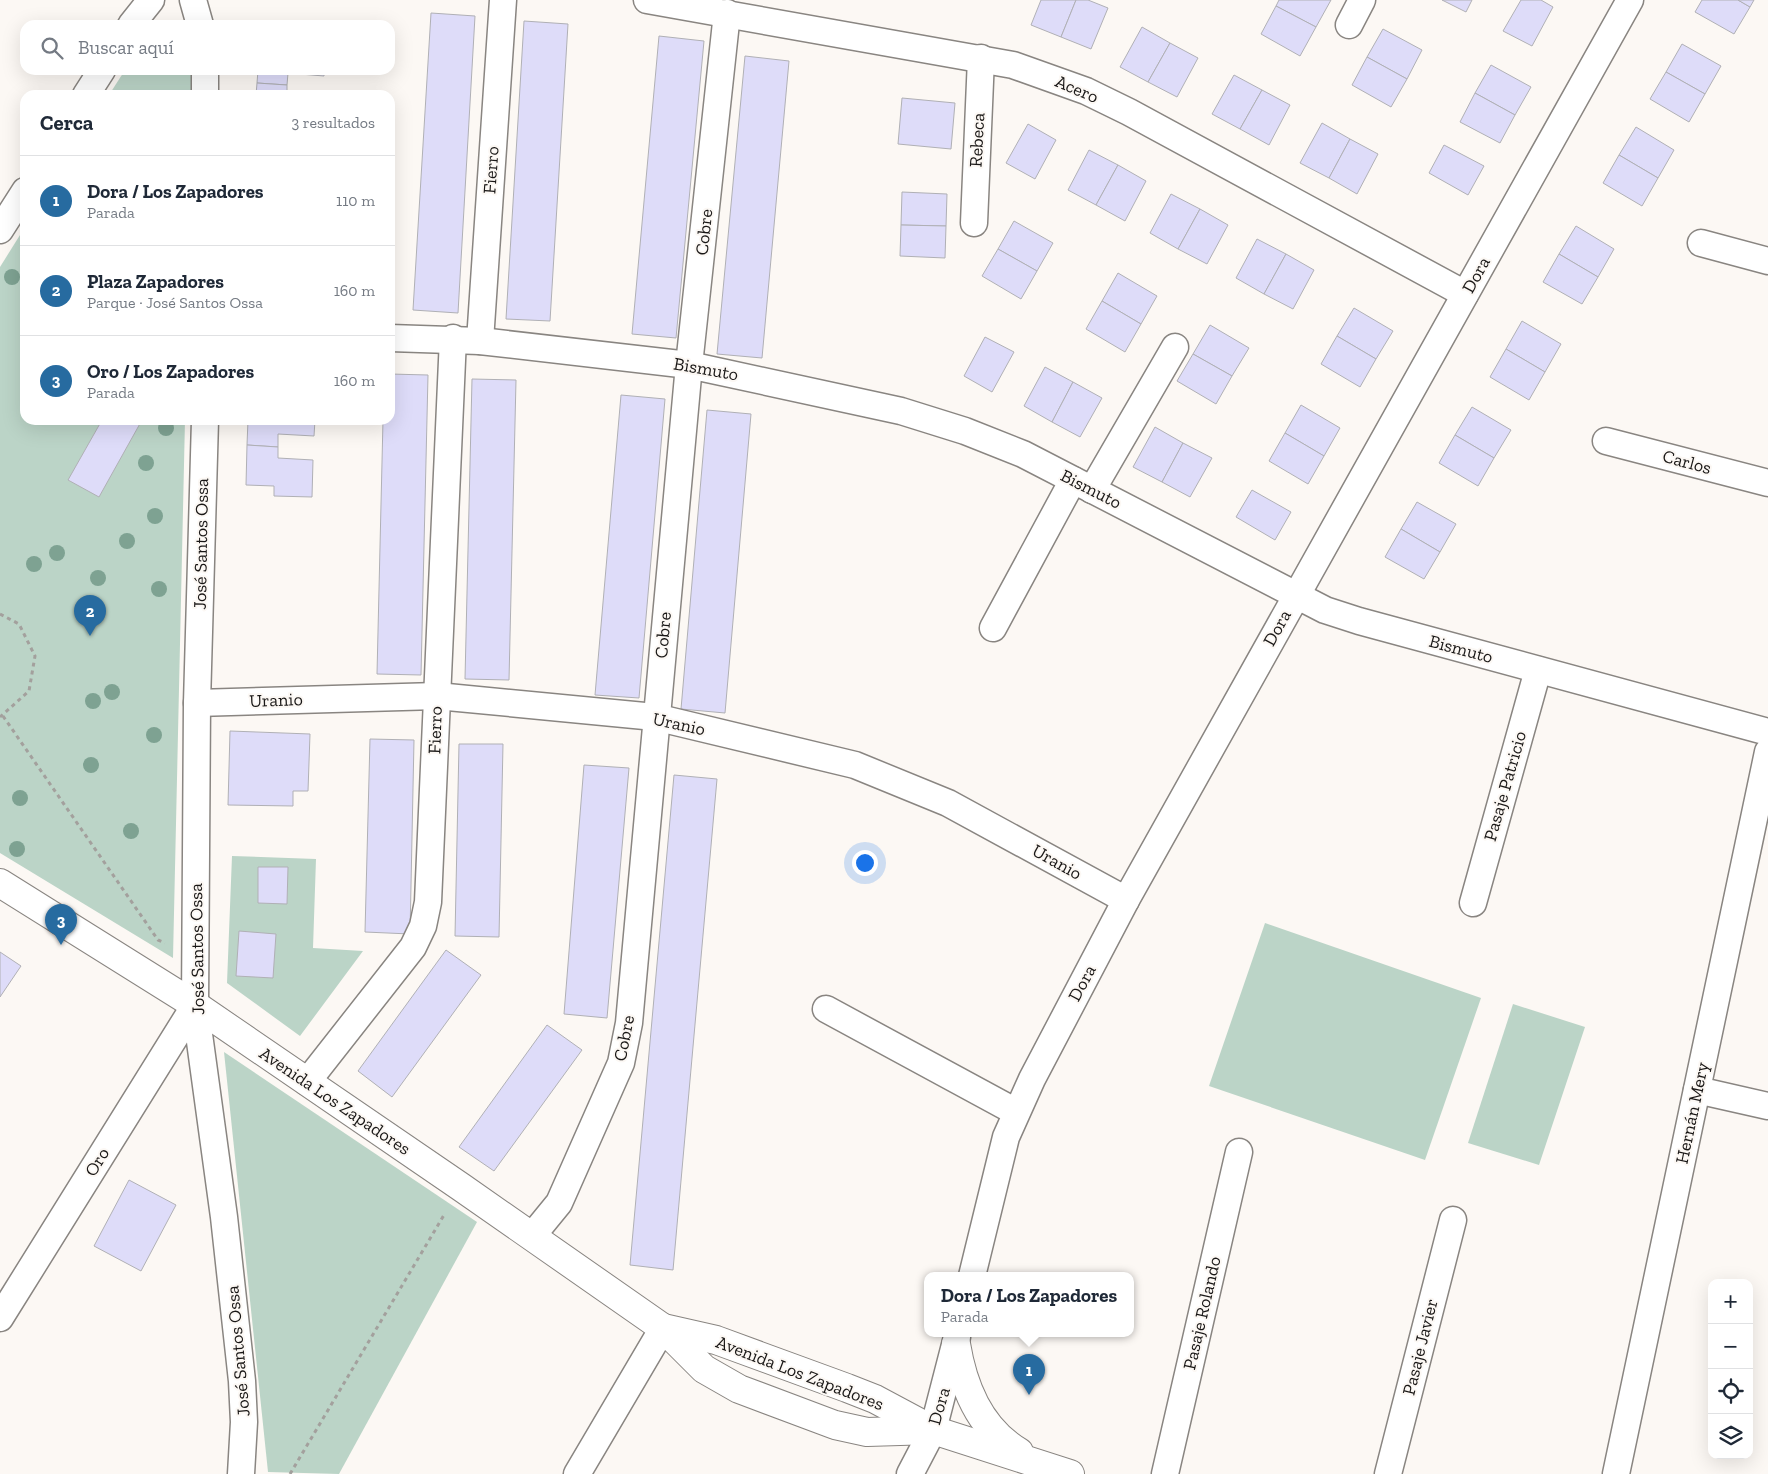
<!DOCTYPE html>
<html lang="es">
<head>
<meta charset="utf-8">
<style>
	:root { --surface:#fff; --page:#f6f6f7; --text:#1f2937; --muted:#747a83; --line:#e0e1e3; --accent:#276ba0 }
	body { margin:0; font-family:"Zilla Slab",serif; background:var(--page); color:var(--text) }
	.controls { position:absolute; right:15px; bottom:15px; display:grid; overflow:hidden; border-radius:10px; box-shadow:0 5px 20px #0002 }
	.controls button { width:45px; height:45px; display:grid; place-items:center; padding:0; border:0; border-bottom:1px solid var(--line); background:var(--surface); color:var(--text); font:25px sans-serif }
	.you { position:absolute; left:864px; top:862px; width:18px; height:18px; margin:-12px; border:4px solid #fff; border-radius:50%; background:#1a73e8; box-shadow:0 0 0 8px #1a73e833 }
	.badge { display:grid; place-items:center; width:32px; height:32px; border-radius:50%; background:var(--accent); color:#fff; font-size:16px; font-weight:700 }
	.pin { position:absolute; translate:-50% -41px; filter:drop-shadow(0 1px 2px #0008) }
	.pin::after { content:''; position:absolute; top:26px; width:18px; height:15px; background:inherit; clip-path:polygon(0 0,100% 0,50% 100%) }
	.popup { position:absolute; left:924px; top:1272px; width:210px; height:65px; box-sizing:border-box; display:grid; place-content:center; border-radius:10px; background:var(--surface); filter:drop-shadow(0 1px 4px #0005); font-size:16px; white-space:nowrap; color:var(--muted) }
	.popup b { font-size:19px; color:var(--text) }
	.popup::after { content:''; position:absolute; left:50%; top:100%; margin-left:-10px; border:10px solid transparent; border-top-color:var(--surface) }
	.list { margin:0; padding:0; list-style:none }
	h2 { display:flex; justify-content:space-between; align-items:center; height:65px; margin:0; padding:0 20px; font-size:21px }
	h2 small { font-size:16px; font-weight:400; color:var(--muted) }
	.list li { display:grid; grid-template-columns:32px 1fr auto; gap:15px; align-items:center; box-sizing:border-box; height:90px; padding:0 20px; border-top:1px solid var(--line) }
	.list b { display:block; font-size:19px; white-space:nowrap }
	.list p { margin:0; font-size:16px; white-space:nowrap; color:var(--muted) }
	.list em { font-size:16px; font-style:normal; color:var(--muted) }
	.icon { flex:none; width:28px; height:28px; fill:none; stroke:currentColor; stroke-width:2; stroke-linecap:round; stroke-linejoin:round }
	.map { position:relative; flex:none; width:1768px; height:1474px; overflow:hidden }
	.search { position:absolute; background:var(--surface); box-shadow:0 5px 20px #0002; left:20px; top:20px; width:375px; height:55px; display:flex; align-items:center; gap:12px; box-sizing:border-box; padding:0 18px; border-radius:15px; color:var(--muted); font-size:19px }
	.panel { position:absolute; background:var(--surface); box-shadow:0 5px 20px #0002; left:20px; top:90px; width:375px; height:335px; border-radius:15px }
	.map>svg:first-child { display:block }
	.green { fill:#bbd4c7 }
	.building { fill:#dedcf9; stroke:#b0b0b5 }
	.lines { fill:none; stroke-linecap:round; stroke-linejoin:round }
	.minor-casing { stroke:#898581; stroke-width:29 }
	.secondary-casing { stroke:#898581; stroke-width:30 }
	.path { stroke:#a3a09d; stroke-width:3; stroke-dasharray:4 4; stroke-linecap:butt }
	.minor { stroke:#fff; stroke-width:26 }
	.secondary { stroke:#fff; stroke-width:28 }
	.tree { fill:#7ea292 }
	.labels { text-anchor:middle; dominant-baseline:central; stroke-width:4; stroke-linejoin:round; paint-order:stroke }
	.street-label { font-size:18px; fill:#191716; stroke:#fcf8f4 }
</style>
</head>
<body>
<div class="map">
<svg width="1768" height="1474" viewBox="0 0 1768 1474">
	<rect width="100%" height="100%" fill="#fcf8f4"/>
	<g class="green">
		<polygon points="125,70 193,70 192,95 109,95"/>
		<polygon points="25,227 25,420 185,420 173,958 0,853 0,267"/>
		<polygon points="232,856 316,859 313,948 363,951 300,1036 227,983"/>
		<polygon points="1265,923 1481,998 1425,1160 1209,1086"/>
		<polygon points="1513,1004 1585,1027 1539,1165 1468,1143"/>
		<polygon points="224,1052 477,1222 339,1474 268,1472"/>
	</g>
	<g class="building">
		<polygon points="1041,0 1076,0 1061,37 1031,25"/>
		<polygon points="1076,0 1088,0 1108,8 1091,49 1061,37"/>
		<polygon points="1279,0 1331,0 1316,27 1276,6"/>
		<polygon points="1442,0 1472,0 1466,12"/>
		<polygon points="1521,0 1541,0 1553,7 1532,46 1503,31"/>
		<polygon points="1702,0 1738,0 1750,7 1734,34 1695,12"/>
		<polygon points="1738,0 1754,0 1750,7"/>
		<polygon points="1276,6 1316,27 1300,56 1261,34"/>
		<polygon points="431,13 475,16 458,313 413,310"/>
		<polygon points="524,21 568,24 550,321 506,319"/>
		<polygon points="1142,27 1170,43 1148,82 1120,67"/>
		<polygon points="1383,29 1422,50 1407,79 1367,57"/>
		<polygon points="659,36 704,41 676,338 632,334"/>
		<polygon points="1170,43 1198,58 1177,97 1148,82"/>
		<polygon points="1682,44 1721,66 1705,94 1666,72"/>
		<polygon points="745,56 789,61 762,358 717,354"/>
		<polygon points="1367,57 1407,79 1391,107 1352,85"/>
		<polygon points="1491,65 1531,87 1515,115 1475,93"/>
		<polygon points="258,70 324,70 324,76 288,73 287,85 257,83"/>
		<polygon points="1666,72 1705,94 1689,122 1650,99"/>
		<polygon points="1234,75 1262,90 1240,129 1212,114"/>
		<polygon points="257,83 287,85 287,95 256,95"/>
		<polygon points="1262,90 1290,105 1269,145 1240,129"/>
		<polygon points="1475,93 1515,115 1500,143 1460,122"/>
		<polygon points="902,98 955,103 951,149 898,144"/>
		<polygon points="1322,123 1350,139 1329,178 1300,163"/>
		<polygon points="1028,124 1056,140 1035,179 1006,163"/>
		<polygon points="1636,127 1674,150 1658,178 1619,155"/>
		<polygon points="1350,139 1378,154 1357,194 1329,178"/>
		<polygon points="1444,145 1484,166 1468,195 1429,173"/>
		<polygon points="1089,150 1118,165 1096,205 1068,190"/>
		<polygon points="1619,155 1658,178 1642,206 1603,183"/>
		<polygon points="1118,165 1146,181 1125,221 1096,205"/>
		<polygon points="902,192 947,194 946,226 901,225"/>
		<polygon points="1171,194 1200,209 1178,249 1150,233"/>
		<polygon points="1200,209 1228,225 1207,264 1178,249"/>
		<polygon points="1014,221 1053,243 1037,271 998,249"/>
		<polygon points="901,225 946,226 945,258 900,256"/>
		<polygon points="1576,226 1614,249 1598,277 1559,254"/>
		<polygon points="1257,239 1286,254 1264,294 1236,278"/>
		<polygon points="998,249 1037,271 1021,299 982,276"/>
		<polygon points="1286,254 1314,270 1293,309 1264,294"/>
		<polygon points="1559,254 1598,277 1582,304 1543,282"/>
		<polygon points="1118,273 1157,296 1141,324 1102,301"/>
		<polygon points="1102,301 1141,324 1125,352 1086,329"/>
		<polygon points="1354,308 1393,331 1376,359 1337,336"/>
		<polygon points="1522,321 1561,344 1545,372 1506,349"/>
		<polygon points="1210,325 1249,348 1232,376 1193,354"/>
		<polygon points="1337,336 1376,359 1360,387 1321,364"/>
		<polygon points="985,337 1014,352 992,392 964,376"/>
		<polygon points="1506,349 1545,372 1529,400 1490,377"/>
		<polygon points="1193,354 1232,376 1216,404 1177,381"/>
		<polygon points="1045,367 1073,382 1052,422 1024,406"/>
		<polygon points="390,374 428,375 421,675 377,674 383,420 390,420"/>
		<polygon points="472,379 516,380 509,680 465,679"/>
		<polygon points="1073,382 1102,398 1080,437 1052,422"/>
		<polygon points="621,395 665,399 639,698 595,695"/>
		<polygon points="1301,405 1340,428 1324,456 1285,433"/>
		<polygon points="1472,407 1511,430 1494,458 1455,435"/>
		<polygon points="707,410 751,414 725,713 681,709"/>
		<polygon points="102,420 142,420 99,497 68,480"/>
		<polygon points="248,420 315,420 314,436 278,434 278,447 247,445"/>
		<polygon points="1155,427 1183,443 1162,482 1133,467"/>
		<polygon points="1285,433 1324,456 1308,484 1269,461"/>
		<polygon points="1455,435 1494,458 1478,486 1439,463"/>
		<polygon points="1183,443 1212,458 1190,497 1162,482"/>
		<polygon points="247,445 278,447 278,458 313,460 312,497 274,496 274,486 246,485"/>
		<polygon points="1252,490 1291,512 1275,540 1236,517"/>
		<polygon points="1417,502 1456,524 1440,552 1401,529"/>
		<polygon points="1401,529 1440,552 1424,579 1385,557"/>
		<polygon points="230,731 310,734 308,791 293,791 293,806 228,805"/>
		<polygon points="370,739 414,740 410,934 365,932"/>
		<polygon points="459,744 503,744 499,937 455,936"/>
		<polygon points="584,765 629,768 607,1018 564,1014"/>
		<polygon points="674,775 717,779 673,1270 630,1265"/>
		<polygon points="258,867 288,867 287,904 258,903"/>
		<polygon points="239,931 276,934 273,978 236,976"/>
		<polygon points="446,950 481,975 392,1097 358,1071"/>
		<polygon points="0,952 21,966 0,997"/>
		<polygon points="547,1025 582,1050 494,1171 459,1147"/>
		<polygon points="129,1180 176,1205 141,1271 94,1246"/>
	</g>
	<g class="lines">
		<g class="minor-casing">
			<g id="minor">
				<polyline points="193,0 200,25"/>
				<polyline points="647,0 1013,65 1086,91 1129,112 1465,294"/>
				<polyline points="131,25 151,0"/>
				<polyline points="1349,25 1362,0"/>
				<polyline points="205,70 205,95"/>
				<polyline points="86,95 102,70"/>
				<polyline points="974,223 981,58"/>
				<polyline points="0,230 25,191"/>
				<polyline points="1701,243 1768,261"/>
				<polyline points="390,338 480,341 689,365 901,411 965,431 1023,454 1325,610 1359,621 1768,732"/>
				<polyline points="480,341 503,0"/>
				<polyline points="205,420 197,703 195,1005 224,1217 242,1381 244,1422 241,1474"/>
				<polyline points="1606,441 1768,483"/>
				<polyline points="1092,490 1175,347"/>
				<polyline points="993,628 1073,480"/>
				<polyline points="197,703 437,696 655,717 855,765 948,803 1126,900"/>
				<polyline points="1473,903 1538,670"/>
				<polyline points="826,1009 1016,1112"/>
				<polyline points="307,1082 413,947 423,926 428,902 453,338"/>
				<polyline points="1697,1090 1768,1106"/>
				<polyline points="532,1236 559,1203 621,1063 629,1023 689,365 727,13"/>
				<polyline points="972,1276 1006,1137 1032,1079 1126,900 1630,0"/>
				<polyline points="0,1318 195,1005"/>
				<polyline points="577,1474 663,1328"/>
				<polyline points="910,1474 933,1430 957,1337"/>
				<polyline points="1165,1474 1239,1152"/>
				<polyline points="1388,1474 1453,1220"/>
				<polyline points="1616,1474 1768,752"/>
			</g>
		</g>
		<g class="secondary-casing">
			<g id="secondary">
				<polyline points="0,883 195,1005 461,1187 663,1328 704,1369 739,1389 835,1425 867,1432 933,1430"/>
				<polyline points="663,1328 716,1340 847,1388 875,1399 933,1430 1070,1474"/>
				<path d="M 956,1344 C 963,1387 980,1429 1019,1452"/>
			</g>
		</g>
		<g class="path">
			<polyline points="0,614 19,624 35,656 29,691 0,717"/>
			<polyline points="3,716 158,940 165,943"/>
			<polyline points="290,1474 444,1215"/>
		</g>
		<use href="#minor" class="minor"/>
		<use href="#secondary" class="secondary"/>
	</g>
	<g class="tree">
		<circle cx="12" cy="277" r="8"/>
		<circle cx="166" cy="428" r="8"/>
		<circle cx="146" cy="463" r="8"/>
		<circle cx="155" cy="516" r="8"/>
		<circle cx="127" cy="541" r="8"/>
		<circle cx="57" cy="553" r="8"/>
		<circle cx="34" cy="564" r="8"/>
		<circle cx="98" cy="578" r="8"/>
		<circle cx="159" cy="589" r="8"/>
		<circle cx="112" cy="692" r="8"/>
		<circle cx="93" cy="701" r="8"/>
		<circle cx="154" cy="735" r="8"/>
		<circle cx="91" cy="765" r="8"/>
		<circle cx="20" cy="798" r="8"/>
		<circle cx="131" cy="831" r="8"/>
		<circle cx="17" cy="849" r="8"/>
	</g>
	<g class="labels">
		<g class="street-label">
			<text transform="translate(1077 89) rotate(23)">Acero</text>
			<text transform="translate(977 140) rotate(-87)">Rebeca</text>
			<text transform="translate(491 170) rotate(-86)">Fierro</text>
			<text transform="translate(704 232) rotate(-84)">Cobre</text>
			<text transform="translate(1476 275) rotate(-61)">Dora</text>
			<text transform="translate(706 369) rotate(10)">Bismuto</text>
			<text transform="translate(1687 462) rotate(15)">Carlos</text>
			<text transform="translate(1091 489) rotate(27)">Bismuto</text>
			<text transform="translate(201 544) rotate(-89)">José Santos Ossa</text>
			<text transform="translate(1277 628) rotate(-61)">Dora</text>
			<text transform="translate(663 635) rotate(-85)">Cobre</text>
			<text transform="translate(1461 649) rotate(15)">Bismuto</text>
			<text transform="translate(276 700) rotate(-2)">Uranio</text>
			<text transform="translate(679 724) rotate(12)">Uranio</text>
			<text transform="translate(435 730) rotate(-88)">Fierro</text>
			<text transform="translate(1505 786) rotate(-74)">Pasaje Patricio</text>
			<text transform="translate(1057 862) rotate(29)">Uranio</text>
			<text transform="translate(197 949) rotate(-91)">José Santos Ossa</text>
			<text transform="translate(1082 983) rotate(-62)">Dora</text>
			<text transform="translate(624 1038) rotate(-79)">Cobre</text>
			<text transform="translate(335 1101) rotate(34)">Avenida Los Zapadores</text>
			<text transform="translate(1692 1113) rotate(-78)">Hernán Mery</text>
			<text transform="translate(97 1162) rotate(-58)">Oro</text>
			<text transform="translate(1202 1313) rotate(-77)">Pasaje Rolando</text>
			<text transform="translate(1420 1347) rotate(-76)">Pasaje Javier</text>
			<text transform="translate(238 1351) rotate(-95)">José Santos Ossa</text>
			<text transform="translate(800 1373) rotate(21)">Avenida Los Zapadores</text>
			<text transform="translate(939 1406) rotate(-74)">Dora</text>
		</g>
	</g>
</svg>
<div class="controls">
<button>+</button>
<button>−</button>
<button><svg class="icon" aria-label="locate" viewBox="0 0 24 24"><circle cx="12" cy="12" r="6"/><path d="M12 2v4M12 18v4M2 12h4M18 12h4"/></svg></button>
<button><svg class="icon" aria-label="layers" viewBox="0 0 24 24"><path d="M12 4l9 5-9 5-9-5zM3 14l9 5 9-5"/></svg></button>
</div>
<div class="you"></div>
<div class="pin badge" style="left:1029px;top:1395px">1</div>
<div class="popup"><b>Dora / Los Zapadores</b>Parada</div>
<div class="pin badge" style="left:90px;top:636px">2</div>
<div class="pin badge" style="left:61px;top:945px">3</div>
<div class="search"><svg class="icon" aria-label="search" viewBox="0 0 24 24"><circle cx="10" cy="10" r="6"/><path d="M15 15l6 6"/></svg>Buscar aquí</div>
<section class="panel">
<h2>Cerca<small>3 resultados</small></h2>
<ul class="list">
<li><span class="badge">1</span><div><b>Dora / Los Zapadores</b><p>Parada</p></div><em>110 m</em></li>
<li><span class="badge">2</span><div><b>Plaza Zapadores</b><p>Parque · José Santos Ossa</p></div><em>160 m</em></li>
<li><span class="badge">3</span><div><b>Oro / Los Zapadores</b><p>Parada</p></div><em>160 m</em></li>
</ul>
</section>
</div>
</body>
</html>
